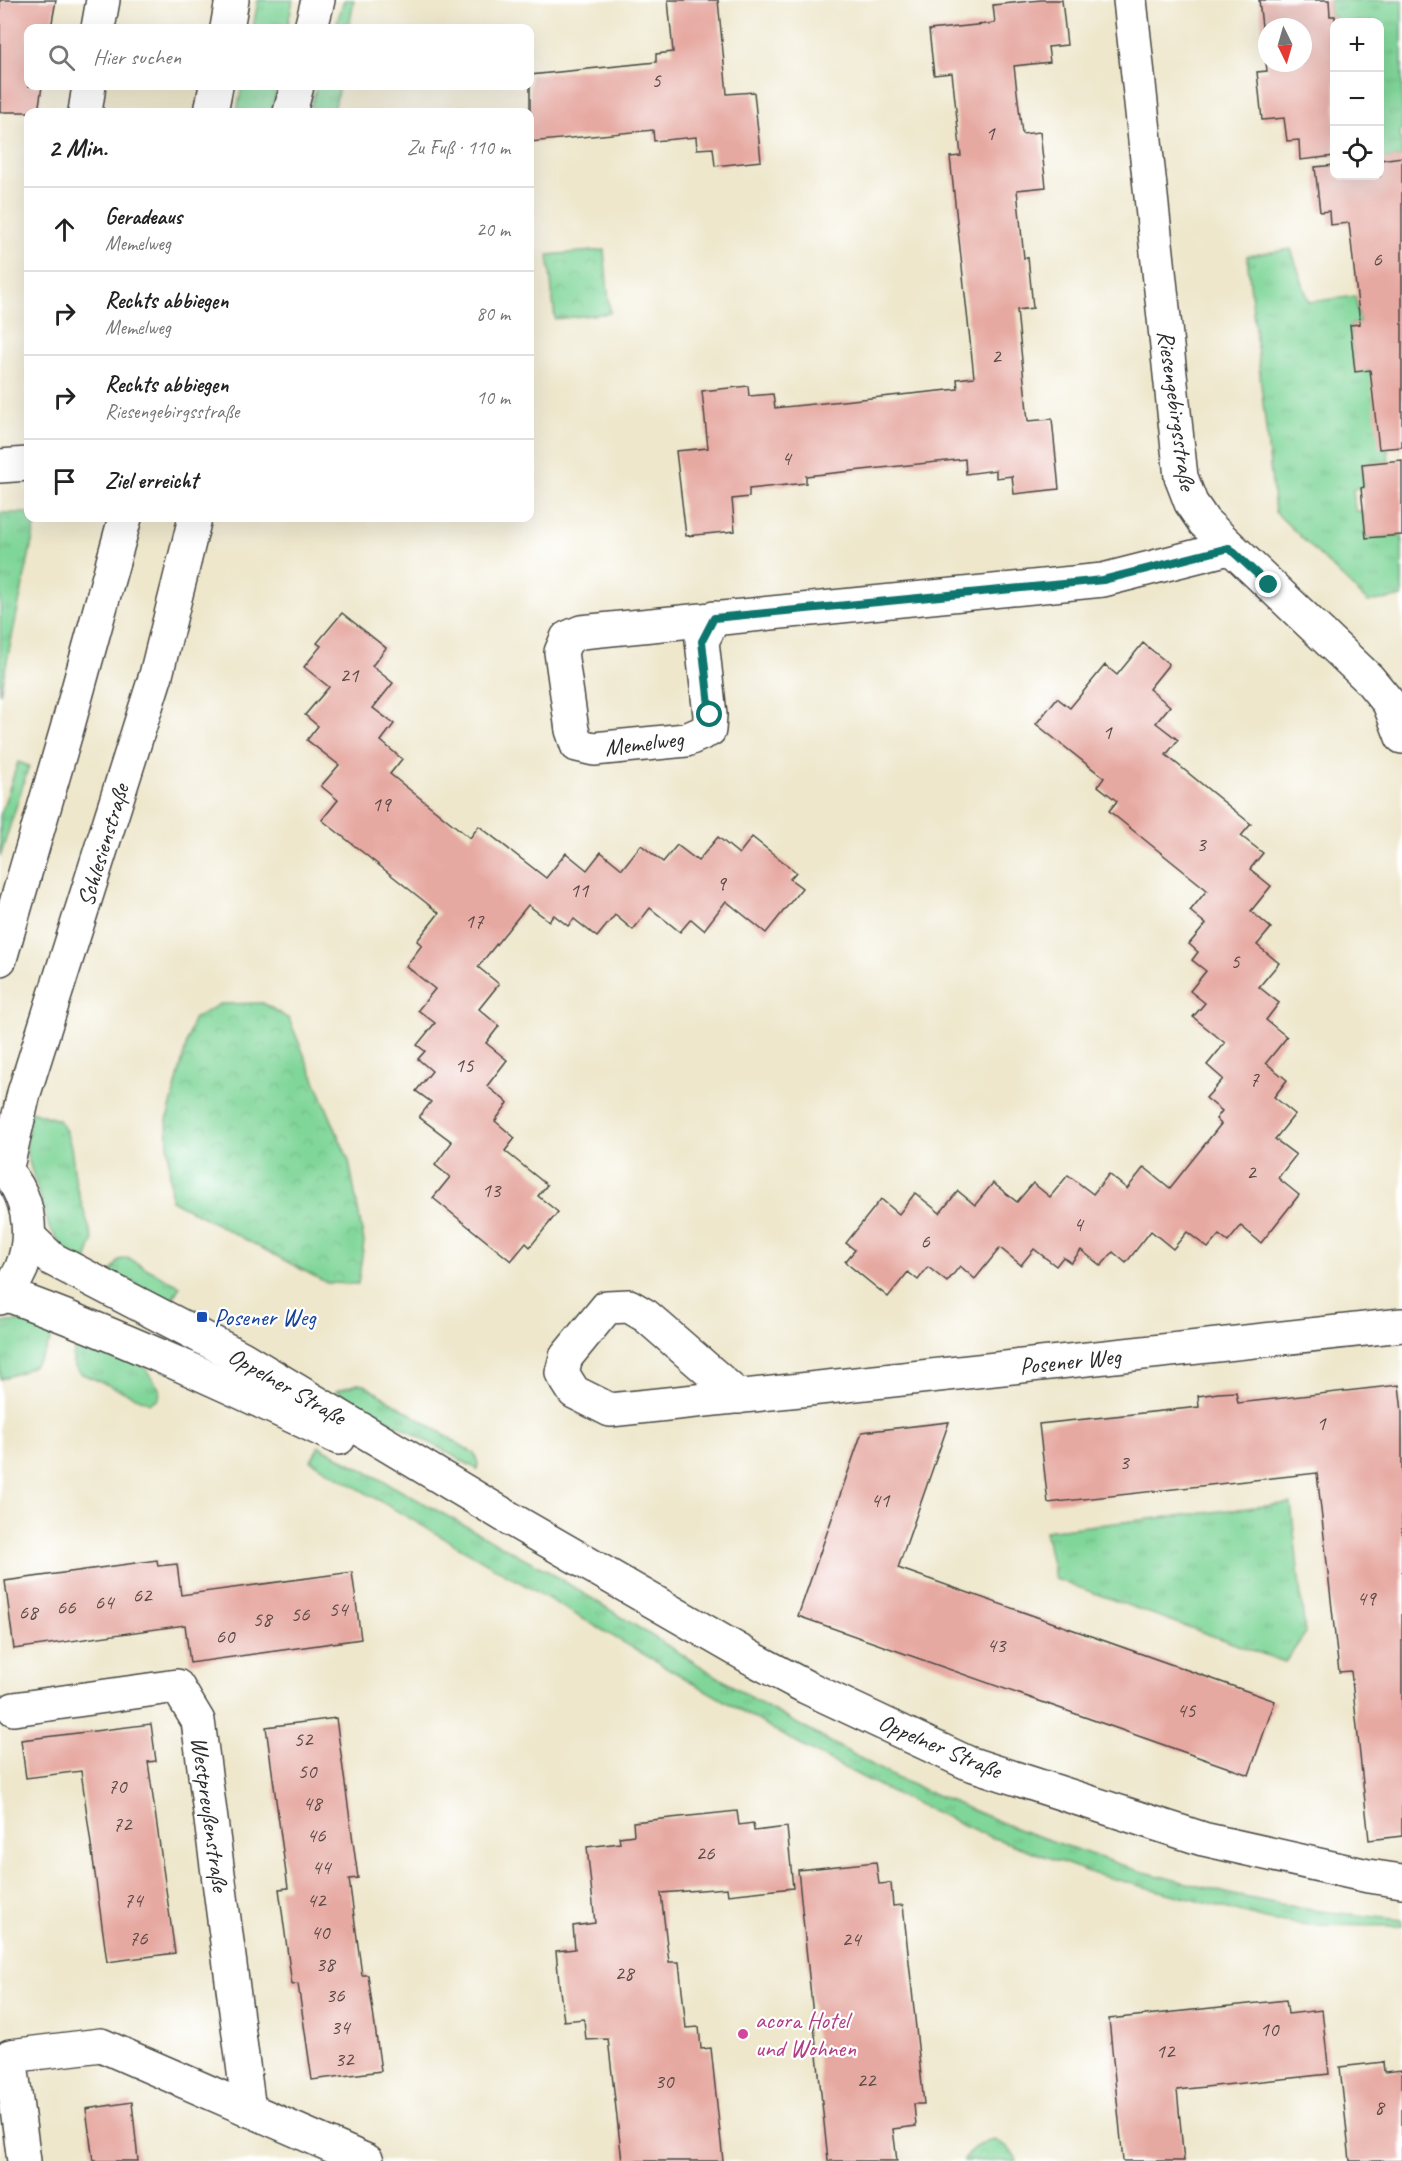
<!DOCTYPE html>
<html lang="de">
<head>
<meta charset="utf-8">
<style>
	:root { --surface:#fff; --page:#f2f2f2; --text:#222; --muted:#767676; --line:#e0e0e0 }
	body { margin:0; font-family:Caveat,sans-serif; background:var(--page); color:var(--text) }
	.controls { position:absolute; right:18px; top:18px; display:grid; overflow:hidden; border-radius:12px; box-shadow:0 6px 24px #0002 }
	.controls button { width:54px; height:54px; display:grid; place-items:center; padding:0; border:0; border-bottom:2px solid var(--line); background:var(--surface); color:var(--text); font:30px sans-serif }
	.compass { position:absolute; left:1258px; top:18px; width:54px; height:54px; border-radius:50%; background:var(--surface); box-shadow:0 6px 24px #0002; rotate:175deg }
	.stop { position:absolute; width:18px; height:18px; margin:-14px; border:4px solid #0f766e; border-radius:50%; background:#fff }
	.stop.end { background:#0f766e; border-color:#fff; box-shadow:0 2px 6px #0008 }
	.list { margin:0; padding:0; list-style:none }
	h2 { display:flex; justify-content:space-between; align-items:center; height:78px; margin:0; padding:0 24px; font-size:26px }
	h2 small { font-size:20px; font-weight:400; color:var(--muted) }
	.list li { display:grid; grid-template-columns:39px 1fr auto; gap:18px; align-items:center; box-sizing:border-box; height:84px; padding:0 24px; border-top:2px solid var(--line) }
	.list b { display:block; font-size:22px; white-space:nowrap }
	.list p { margin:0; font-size:20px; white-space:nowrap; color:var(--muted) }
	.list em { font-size:20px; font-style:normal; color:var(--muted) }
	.icon { flex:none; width:33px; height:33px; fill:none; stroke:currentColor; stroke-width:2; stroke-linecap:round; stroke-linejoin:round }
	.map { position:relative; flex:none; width:1402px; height:2161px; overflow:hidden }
	.search { position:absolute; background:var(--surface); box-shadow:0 6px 24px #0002; left:24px; top:24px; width:510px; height:66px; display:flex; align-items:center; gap:15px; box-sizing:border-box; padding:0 21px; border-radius:12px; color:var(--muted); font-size:22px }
	.panel { position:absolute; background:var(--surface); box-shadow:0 6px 24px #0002; left:24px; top:108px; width:510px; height:414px; border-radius:12px }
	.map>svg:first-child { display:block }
	.grass { fill:url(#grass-tufts); stroke:#568062; stroke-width:1.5 }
	.park { fill:url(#park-crowns); stroke:#568062; stroke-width:1.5 }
	.building { fill:#e6a9a1; fill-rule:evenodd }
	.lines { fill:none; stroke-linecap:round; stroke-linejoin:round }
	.minor-casing { stroke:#484743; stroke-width:36 }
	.minor { stroke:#fff; stroke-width:33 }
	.route { stroke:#0f766e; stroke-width:8 }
	.transit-dot { fill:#1a4fb4; stroke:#fff; stroke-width:2 }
	.hotel-dot { fill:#d1479c; stroke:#fff; stroke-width:2 }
	.labels { text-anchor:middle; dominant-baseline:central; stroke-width:4.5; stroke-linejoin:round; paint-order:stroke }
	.number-label { font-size:21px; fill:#5a4a48 }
	.street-label { font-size:24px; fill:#2b2b2b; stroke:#fff }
	.transit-label { font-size:24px; fill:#164399; stroke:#fff; text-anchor:start }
	.hotel-label { font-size:24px; fill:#b23c85; stroke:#fff; text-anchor:start }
</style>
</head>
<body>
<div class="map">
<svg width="1402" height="2161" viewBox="0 0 1402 2161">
	<defs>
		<pattern id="grass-tufts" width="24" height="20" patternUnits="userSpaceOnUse" patternTransform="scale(1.5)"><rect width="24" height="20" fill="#80d699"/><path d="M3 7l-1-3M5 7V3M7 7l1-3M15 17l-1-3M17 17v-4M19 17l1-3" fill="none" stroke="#6fb884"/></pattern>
		<pattern id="park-crowns" width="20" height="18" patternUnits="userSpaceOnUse" patternTransform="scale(1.5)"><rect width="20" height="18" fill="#80d699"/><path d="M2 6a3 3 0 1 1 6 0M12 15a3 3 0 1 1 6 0" fill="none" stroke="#6fb884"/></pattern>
	</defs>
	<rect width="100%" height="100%" fill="#fff"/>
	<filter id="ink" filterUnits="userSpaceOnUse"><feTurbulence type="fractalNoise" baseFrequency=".0167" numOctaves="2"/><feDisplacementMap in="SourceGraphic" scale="12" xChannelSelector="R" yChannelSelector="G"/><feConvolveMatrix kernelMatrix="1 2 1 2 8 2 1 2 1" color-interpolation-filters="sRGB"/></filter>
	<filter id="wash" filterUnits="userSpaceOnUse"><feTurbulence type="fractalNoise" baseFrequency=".008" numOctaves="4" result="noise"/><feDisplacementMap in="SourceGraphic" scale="24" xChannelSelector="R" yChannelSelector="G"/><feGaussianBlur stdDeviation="1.35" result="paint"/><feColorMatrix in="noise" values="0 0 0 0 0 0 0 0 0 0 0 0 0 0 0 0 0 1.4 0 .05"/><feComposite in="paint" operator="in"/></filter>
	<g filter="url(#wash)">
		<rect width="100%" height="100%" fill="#eee7cc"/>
		<g class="grass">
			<polygon points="258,0 293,0 287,28 253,28"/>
			<polygon points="344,0 354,0 349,28 335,28"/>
			<polygon points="1329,0 1402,0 1402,130 1400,131 1402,157 1380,160 1380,22 1336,22 1335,16 1330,16"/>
			<polygon points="242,86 277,86 272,112 237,112"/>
			<polygon points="317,86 339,86 334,112 309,112"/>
			<polygon points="1291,249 1309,302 1355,296 1360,324 1350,325 1355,371 1370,370 1384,417 1389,461 1362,464 1364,487 1353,489 1355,511 1363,511 1366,538 1402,535 1402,597 1368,602 1275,512 1247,256"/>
			<polygon points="0,513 28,513 28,518 37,518 0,694"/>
			<polygon points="18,762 29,766 0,857 0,816"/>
			<polygon points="30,1111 59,1120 66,1131 71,1147 76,1185 93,1240 85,1264 62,1246 49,1227 26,1152"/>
			<polygon points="127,1258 180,1286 169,1305 109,1275 119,1260"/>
			<path d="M 20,1321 L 40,1321 L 57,1326 C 39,1365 41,1366 0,1379 L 0,1323 Z"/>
			<path d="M 80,1337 L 144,1366 L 160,1390 L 159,1398 L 150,1403 L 80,1373 C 67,1360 74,1353 80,1337 Z"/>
			<polygon points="357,1384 365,1385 475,1454 478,1464 477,1469 336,1391"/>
			<polygon points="319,1446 546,1570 763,1705 896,1778 1017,1829 1136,1870 1238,1896 1311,1910 1402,1920 1402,1926 1309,1925 1270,1920 1095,1874 988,1836 887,1790 802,1746 311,1461"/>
			<polygon points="1291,1503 1305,1634 1285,1662 1055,1579 1045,1531"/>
		</g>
		<g class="park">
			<polygon points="604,250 610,313 555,319 548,255"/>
			<polygon points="263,1003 289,1019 349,1161 364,1242 358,1284 327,1283 171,1200 167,1120 193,1019 220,1004"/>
			<path d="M 995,2140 C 1004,2145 1014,2151 1017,2161 L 963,2161 C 972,2148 980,2143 995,2140 Z"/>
		</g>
		<g id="blocks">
			<g class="building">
				<polygon points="0,0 56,0 51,28 28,28 28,86 42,86 38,112 0,112"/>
				<polygon points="668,0 718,0 727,94 754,92 761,161 715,166 713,148 697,149 696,137 654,141 653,130 530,142 530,75 656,62 656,54 673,52"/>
				<polygon points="1041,0 1062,0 1067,45 1048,47 1050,62 1014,66 1022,134 1040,132 1046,187 1017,190 1024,258 1028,257 1033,308 1017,310 1028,421 1052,419 1059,489 1014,494 1012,476 996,478 996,470 966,474 965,459 806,476 806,483 749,489 749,497 732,499 735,531 686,536 676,451 708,448 702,391 748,386 749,396 773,394 775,408 958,389 957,379 974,377 950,157 961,156 952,73 934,75 929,30 995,23 993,5"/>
				<path d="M 1259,0 L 1329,0 L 1330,16 L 1335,16 L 1335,156 L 1300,160 L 1299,140 L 1287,141 L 1284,118 L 1262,120 L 1257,72 L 1267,71 ZM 1267,27 L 1303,27 L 1303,63 L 1267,63 Z"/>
				<polygon points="1402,157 1402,447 1379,449 1370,370 1355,372 1350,325 1360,324 1349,223 1330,225 1329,211 1320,212 1315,167 1335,165 1335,176 1380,176 1380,160"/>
				<polygon points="1402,460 1402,535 1366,538 1361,488 1364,487 1362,464"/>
				<polygon points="342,613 386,648 372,666 393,683 373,708 394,724 381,741 402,759 390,774 470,838 479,826 546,878 566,853 587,870 601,852 622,869 641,845 663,862 677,845 698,861 718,837 739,854 752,837 796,872 790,879 802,888 766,933 726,901 704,930 691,919 680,932 650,908 633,930 615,915 597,937 574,919 568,926 554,915 549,921 528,905 478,967 499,984 479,1009 499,1026 486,1043 507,1060 487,1086 508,1103 495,1121 515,1138 505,1151 547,1185 538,1196 558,1212 530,1247 526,1243 511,1261 433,1198 450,1177 435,1165 452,1142 419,1117 431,1102 416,1091 432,1071 418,1059 425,1051 417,1045 435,1023 418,1010 435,989 406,966 422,945 417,941 439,913 322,820 338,800 321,786 339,765 307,740 318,726 305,715 329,687 304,667 321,646 317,643"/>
				<polygon points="1143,643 1169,664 1149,689 1170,706 1156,723 1178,740 1166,755 1251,824 1241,836 1263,853 1250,869 1271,886 1251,911 1271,928 1257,945 1279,963 1259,987 1279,1003 1266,1020 1287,1037 1266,1063 1287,1080 1274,1097 1295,1114 1275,1139 1296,1155 1278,1178 1299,1195 1261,1243 1241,1226 1228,1242 1219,1235 1208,1248 1187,1232 1173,1249 1151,1231 1126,1263 1113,1252 1101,1266 1081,1250 1071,1263 1063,1257 1056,1266 1034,1249 1021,1265 1000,1248 975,1279 960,1266 947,1282 928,1267 918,1280 908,1272 888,1297 845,1262 855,1250 846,1243 881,1199 899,1214 915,1193 940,1213 958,1191 975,1205 993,1183 1017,1202 1033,1183 1050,1197 1068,1175 1093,1194 1109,1174 1127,1189 1144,1167 1170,1188 1221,1124 1216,1119 1222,1111 1206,1098 1223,1079 1207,1065 1225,1043 1193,1017 1205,1003 1190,991 1206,971 1192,960 1198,952 1189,944 1206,924 1190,911 1207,890 1109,811 1117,801 1098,786 1104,778 1036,724 1057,698 1070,708 1105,665 1117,675"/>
				<polygon points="1399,1385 1402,1412 1402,1836 1369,1840 1351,1671 1339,1672 1317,1473 1048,1503 1039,1424 1199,1407 1198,1396 1218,1393 1236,1392 1238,1403"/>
				<polygon points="949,1422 898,1568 1275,1701 1249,1775 798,1616 862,1432"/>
				<polygon points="157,1560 158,1566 177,1564 181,1595 352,1572 361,1639 190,1663 185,1625 14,1649 5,1581"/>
				<polygon points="336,1718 358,1878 349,1879 362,1975 368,1975 381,2071 312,2080 298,1984 292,1985 279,1889 288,1888 266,1727"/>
				<polygon points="151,1724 156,1761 148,1762 175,1953 107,1962 81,1771 26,1778 21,1740"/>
				<polygon points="737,1811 739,1825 753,1823 754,1831 787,1827 793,1888 728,1895 727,1888 661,1893 669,1962 679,1962 686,2028 699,2027 701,2049 711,2048 723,2161 622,2161 608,2039 586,2040 584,2019 564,2021 559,1983 556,1951 575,1949 573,1926 595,1923 587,1847 620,1843 619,1837 634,1835 633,1822"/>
				<polygon points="876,1862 879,1884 891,1883 893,1906 903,1905 924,2104 914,2104 916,2126 893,2129 897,2161 828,2161 798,1870"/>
				<polygon points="1286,2000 1288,2014 1322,2010 1329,2074 1177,2090 1184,2161 1123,2161 1109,2019"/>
				<polygon points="1383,2062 1384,2072 1402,2070 1402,2161 1350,2161 1340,2067"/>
				<polygon points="132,2102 138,2161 93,2161 86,2109"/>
			</g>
		</g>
	</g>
	<g filter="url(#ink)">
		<use href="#blocks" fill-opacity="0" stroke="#484743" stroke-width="1.5"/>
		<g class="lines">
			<g class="minor-casing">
				<g id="minor">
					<polyline points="1130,0 1181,477 1191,503 1204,522 1369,679 1389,703 1402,737"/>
					<polyline points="98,28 103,0"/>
					<polyline points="227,28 232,0"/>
					<polyline points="311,28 318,0"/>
					<polyline points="85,112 89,86"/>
					<polyline points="211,112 216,86"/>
					<polyline points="290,112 297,86"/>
					<polyline points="0,466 28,464"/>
					<polyline points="714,618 702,641 710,715 709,730 686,740 594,749 577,745 572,730 561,652 567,638 581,632 1103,580 1229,548"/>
					<polyline points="0,959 67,729 125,518"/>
					<path d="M 0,1166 C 38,1197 38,1267 0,1298"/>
					<polyline points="6,1171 24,1093 156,675 195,518"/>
					<polyline points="29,1237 52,1259 242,1358 514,1521 755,1660 806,1687 968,1763 1203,1839 1368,1876 1402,1881"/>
					<path d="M 5,1294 C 119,1335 229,1386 339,1438"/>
					<polyline points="739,1397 646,1316 629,1306 607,1307 566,1357 562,1373 574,1392 610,1410 819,1388 1402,1325"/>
					<polyline points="14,1709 177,1686 198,1721 249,2110"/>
					<polyline points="24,2161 10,2056 101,2045 367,2161"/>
				</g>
			</g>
			<use href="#minor" class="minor"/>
		</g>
	</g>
	<g class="lines" filter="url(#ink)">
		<polyline class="route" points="710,715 702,641 714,618 1103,580 1229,548 1269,585"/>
	</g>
	<rect class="transit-dot" x="196" y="1311" width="12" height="12" rx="3"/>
	<circle class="hotel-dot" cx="743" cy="2034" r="6"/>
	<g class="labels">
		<g class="number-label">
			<text x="656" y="80">5</text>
			<text x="990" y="133">1</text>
			<text x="1377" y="259">6</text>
			<text x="996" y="356">2</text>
			<text x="786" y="458">4</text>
			<text x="349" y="675">21</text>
			<text x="1107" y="732">1</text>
			<text x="381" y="804">19</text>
			<text x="1201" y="844">3</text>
			<text x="721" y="883">9</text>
			<text x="579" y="890">11</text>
			<text x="474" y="921">17</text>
			<text x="1235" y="961">5</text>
			<text x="464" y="1065">15</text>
			<text x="1254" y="1079">7</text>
			<text x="1251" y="1172">2</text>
			<text x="491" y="1190">13</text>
			<text x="1078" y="1224">4</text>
			<text x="925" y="1241">6</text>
			<text x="1321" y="1423">1</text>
			<text x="1124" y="1462">3</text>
			<text x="880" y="1500">41</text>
			<text x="142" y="1595">62</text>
			<text x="1366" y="1598">49</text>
			<text x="104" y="1602">64</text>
			<text x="66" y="1607">66</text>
			<text x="338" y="1609">54</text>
			<text x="28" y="1612">68</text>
			<text x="300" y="1614">56</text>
			<text x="262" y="1619">58</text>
			<text x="225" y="1636">60</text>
			<text x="996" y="1645">43</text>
			<text x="1186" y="1710">45</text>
			<text x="303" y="1739">52</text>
			<text x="307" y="1771">50</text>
			<text x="117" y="1786">70</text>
			<text x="312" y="1803">48</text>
			<text x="122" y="1824">72</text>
			<text x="316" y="1835">46</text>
			<text x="705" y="1853">26</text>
			<text x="321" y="1867">44</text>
			<text x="133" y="1900">74</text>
			<text x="316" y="1900">42</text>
			<text x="320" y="1932">40</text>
			<text x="138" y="1938">76</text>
			<text x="851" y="1939">24</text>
			<text x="325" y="1964">38</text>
			<text x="624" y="1973">28</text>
			<text x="335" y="1995">36</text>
			<text x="340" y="2027">34</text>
			<text x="1269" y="2029">10</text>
			<text x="1165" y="2051">12</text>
			<text x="344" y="2059">32</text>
			<text x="866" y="2080">22</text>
			<text x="664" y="2081">30</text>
			<text x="1379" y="2107">8</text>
		</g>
		<g class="street-label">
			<text transform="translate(1177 410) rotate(82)">Riesengebirgsstraße</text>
			<text transform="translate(644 743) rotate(-7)">Memelweg</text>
			<text transform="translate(103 845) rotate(-73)">Schlesienstraße</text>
			<text transform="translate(1070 1361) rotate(-6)">Posener Weg</text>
			<text transform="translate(287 1386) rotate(30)">Oppelner Straße</text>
			<text transform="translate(940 1746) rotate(23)">Oppelner Straße</text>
			<text transform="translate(210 1814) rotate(82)">Westpreußenstraße</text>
		</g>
		<g class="transit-label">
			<text x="214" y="1317">Posener Weg</text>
		</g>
		<g class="hotel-label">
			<text x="755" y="2020">acora Hotel<tspan x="755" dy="28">und Wohnen</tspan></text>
		</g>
	</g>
</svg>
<div class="controls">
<button>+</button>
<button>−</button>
<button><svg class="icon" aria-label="locate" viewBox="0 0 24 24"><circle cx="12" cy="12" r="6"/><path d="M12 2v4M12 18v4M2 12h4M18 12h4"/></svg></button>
</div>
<svg class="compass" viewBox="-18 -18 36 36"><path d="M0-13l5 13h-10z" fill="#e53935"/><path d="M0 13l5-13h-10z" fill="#767676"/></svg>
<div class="stop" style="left:710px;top:715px"></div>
<div class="stop end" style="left:1269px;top:585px"></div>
<div class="search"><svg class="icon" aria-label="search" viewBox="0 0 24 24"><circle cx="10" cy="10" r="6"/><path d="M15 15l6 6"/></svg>Hier suchen</div>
<section class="panel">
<h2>2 Min.<small>Zu Fuß · 110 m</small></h2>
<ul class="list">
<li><svg class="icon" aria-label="ahead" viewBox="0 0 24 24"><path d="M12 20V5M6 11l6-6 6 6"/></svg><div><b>Geradeaus</b><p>Memelweg</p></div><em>20 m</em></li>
<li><svg class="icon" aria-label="right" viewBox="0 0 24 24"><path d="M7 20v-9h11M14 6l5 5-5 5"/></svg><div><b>Rechts abbiegen</b><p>Memelweg</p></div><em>80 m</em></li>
<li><svg class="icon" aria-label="right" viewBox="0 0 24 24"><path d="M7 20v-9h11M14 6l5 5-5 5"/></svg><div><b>Rechts abbiegen</b><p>Riesengebirgsstraße</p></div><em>10 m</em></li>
<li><svg class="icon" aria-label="arrive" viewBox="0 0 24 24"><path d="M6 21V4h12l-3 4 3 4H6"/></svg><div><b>Ziel erreicht</b></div></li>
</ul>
</section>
</div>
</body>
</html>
